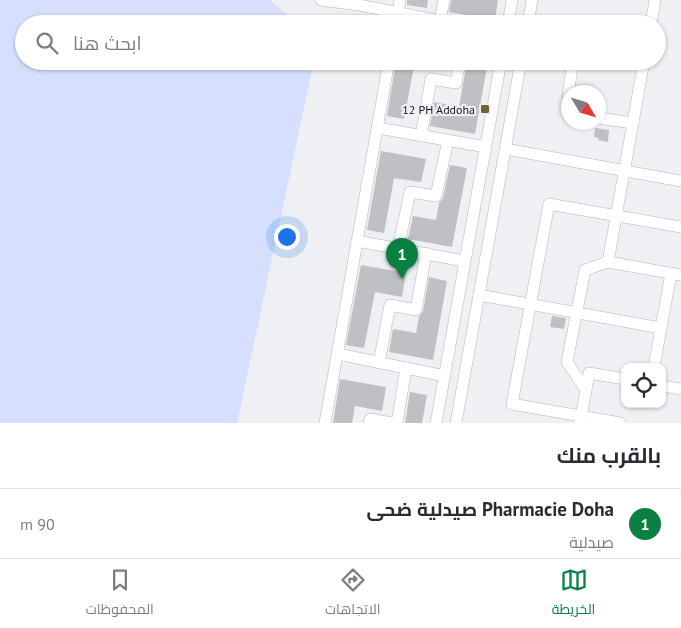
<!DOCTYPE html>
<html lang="ar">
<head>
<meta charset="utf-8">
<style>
	:root { --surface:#fff; --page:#f2f2f3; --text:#2b2b33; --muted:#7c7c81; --line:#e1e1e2; --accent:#0b8043 }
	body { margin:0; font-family:"PT Sans",Cairo,sans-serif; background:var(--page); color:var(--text); direction:rtl }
	.controls { position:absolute; right:15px; bottom:15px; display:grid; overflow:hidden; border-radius:10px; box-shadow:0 1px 4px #0004 }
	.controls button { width:45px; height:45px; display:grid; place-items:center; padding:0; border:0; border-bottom:1px solid var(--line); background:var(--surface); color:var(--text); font:25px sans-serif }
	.compass { position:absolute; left:561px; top:85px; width:45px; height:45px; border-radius:50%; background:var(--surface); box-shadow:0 1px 4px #0004; rotate:128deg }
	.you { position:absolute; left:286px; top:236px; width:18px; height:18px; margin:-12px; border:4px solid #fff; border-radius:50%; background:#1a73e8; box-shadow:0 0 0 8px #1a73e833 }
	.badge { display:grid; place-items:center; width:32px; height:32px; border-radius:50%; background:var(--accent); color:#fff; font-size:16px; font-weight:700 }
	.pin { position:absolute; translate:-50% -41px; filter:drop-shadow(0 1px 2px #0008) }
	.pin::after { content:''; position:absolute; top:26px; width:18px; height:15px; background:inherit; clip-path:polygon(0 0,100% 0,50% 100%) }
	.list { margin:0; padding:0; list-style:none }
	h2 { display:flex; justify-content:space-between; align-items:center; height:65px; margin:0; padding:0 20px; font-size:21px }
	h2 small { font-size:16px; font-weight:400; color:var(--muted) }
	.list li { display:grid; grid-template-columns:32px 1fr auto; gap:15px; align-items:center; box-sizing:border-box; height:70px; padding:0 20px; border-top:1px solid var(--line) }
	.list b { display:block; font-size:19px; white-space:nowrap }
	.list p { margin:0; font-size:16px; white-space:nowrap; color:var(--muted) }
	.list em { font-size:16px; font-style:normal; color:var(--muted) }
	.icon { flex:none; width:28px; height:28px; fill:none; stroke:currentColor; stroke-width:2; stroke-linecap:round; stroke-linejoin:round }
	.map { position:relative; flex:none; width:681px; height:423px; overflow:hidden; direction:ltr }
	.search { position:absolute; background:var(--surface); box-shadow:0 1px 4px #0004; left:15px; right:15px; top:15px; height:55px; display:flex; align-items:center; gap:12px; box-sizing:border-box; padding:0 18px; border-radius:28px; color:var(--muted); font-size:19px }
	.sheet { height:135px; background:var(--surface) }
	nav { display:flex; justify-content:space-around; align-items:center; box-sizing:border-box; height:70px; border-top:1px solid var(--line); background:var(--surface); font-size:14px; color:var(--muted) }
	nav a { display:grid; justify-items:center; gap:2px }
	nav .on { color:var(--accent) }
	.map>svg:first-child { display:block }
	.green { fill:#d6e0fe }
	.building { fill:#bec0c4 }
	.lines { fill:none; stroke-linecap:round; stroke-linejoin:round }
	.minor-casing { stroke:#b3b4b8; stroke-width:12 }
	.minor { stroke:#fff; stroke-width:11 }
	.poi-dot { fill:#73612f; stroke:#eef0f4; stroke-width:2 }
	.labels { text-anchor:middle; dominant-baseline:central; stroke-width:4.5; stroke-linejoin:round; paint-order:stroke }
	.poi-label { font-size:12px; fill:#141516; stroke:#eef0f4; text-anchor:end }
</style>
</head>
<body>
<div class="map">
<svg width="681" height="423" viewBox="0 0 681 423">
	<rect width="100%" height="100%" fill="#eef0f4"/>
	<polygon class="green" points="0,0 270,0 297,24 24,24 24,61 314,61 237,423 0,423"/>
	<g class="building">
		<polygon points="407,0 428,0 427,8 407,5"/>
		<polygon points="451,0 498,0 495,20 449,12"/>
		<polygon points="396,61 415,61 404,119 387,116"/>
		<polygon points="467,61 488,61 475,134 430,126 434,102 459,107"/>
		<polygon points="595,128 609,130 608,142 598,140 599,138 594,137"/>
		<polygon points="381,151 426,159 421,182 394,178 384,233 367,230"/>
		<polygon points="450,165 467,168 452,247 408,239 413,216 436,220 439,203 443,198"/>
		<polygon points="361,265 406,273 402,297 375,292 364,348 346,345"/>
		<polygon points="429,277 447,281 433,360 389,352 393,329 416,333 419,317 423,311"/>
		<polygon points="552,316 566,318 564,329 550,327"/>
		<polygon points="340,379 386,387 382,411 355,406 352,423 333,423"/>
		<polygon points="410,392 427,395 422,423 405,423"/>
	</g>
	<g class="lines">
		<g class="minor-casing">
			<g id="minor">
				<polyline points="321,0 359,5 456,24"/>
				<polyline points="440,21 444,0"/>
				<polyline points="396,24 400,0"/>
				<polyline points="508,24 512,0"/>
				<polyline points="528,24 532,0"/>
				<polyline points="651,24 655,0"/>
				<polyline points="568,95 573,61"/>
				<polyline points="598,118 633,123"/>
				<polyline points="378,128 486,147"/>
				<polyline points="421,136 431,79 456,83 460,61"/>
				<polyline points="506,149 681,181"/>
				<polyline points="357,241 464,261"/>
				<polyline points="398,249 410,192 436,196 448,140"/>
				<polyline points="608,262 644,61"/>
				<polyline points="479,295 661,328"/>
				<polyline points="338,354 445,376"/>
				<polyline points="379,363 390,305 416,310 426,253"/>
				<polyline points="654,367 671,273"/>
				<polyline points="662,386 681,389"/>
				<polyline points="586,390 567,362 585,270 608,262 681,275"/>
				<polyline points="325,423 389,61"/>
				<polyline points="369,423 370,419 392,423"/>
				<polyline points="397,423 406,368"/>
				<polyline points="436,423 501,61"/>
				<polyline points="456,423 521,61"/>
				<polyline points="580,423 589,373 625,379"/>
				<polyline points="620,423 512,404 549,204 681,227"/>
			</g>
		</g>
		<use href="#minor" class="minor"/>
	</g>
	<rect class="poi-dot" x="480" y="104" width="10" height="10" rx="2.5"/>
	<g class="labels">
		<g class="poi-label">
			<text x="475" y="109">12 PH Addoha</text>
		</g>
	</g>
</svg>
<div class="controls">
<button><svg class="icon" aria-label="locate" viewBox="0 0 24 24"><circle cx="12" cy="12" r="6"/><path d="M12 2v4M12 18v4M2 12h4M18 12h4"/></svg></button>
</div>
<svg class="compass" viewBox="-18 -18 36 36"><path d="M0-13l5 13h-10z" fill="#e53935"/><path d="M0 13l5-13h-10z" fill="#7c7c81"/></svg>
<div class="you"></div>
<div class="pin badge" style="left:402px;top:279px">1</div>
<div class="search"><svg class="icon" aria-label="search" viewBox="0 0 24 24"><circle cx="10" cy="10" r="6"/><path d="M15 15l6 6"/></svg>ابحث هنا</div>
</div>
<section class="sheet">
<h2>بالقرب منك<small></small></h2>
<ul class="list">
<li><span class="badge">1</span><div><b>Pharmacie Doha صيدلية ضحى</b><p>صيدلية</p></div><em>90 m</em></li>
</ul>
</section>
<nav>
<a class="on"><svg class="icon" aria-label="map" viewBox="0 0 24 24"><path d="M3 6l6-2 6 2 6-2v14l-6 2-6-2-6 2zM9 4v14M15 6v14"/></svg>الخريطة</a>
<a><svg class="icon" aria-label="directions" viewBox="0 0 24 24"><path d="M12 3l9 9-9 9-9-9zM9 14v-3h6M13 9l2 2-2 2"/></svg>الاتجاهات</a>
<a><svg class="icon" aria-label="saved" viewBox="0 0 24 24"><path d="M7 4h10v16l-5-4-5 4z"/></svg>المحفوظات</a>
</nav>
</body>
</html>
